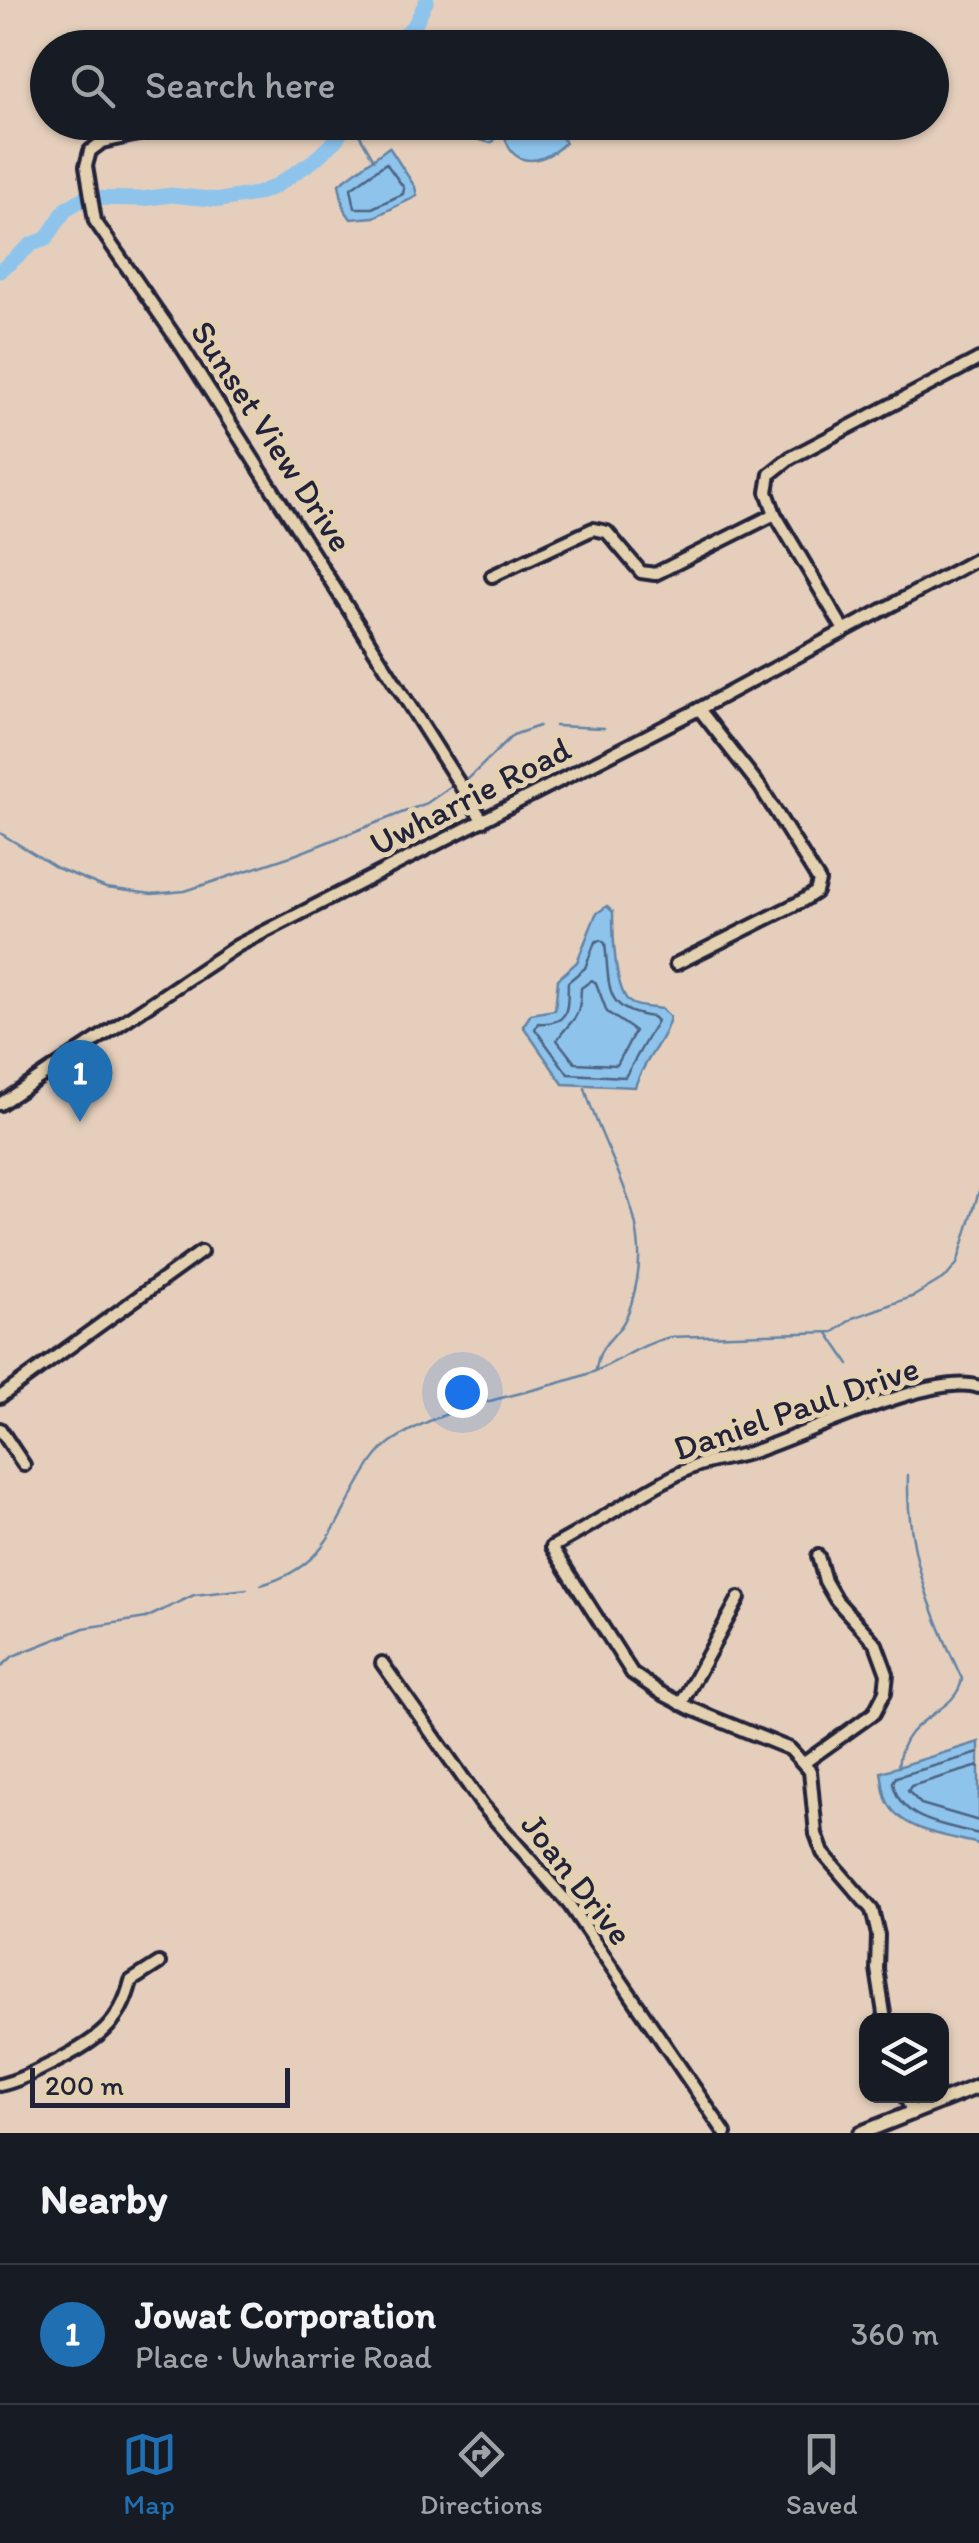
<!DOCTYPE html>
<html lang="en">
<head>
<meta charset="utf-8">
<style>
	:root { --surface:#171b24; --page:#20242c; --text:#f1f3f6; --muted:#9ea1a6; --line:#363941; --accent:#1f6fb2 }
	body { margin:0; font-family:Itim,sans-serif; background:var(--page); color:var(--text) }
	.controls { position:absolute; right:30px; bottom:30px; display:grid; overflow:hidden; border-radius:20px; box-shadow:0 2px 8px #0004 }
	.controls button { width:90px; height:90px; display:grid; place-items:center; padding:0; border:0; border-bottom:2px solid var(--line); background:var(--surface); color:var(--text); font:50px sans-serif }
	.scale { position:absolute; left:30px; bottom:25px; width:260px; box-sizing:border-box; padding-left:10px; border:5px solid #22223b; border-top:0; font-size:28px; line-height:35px; white-space:nowrap; color:#22223b; -webkit-text-stroke:8px #e4d1af; paint-order:stroke }
	.you { position:absolute; left:462px; top:1392px; width:35px; height:35px; margin:-25px; border:8px solid #fff; border-radius:50%; background:#1a73e8; box-shadow:0 0 0 15px #1a73e833 }
	.badge { display:grid; place-items:center; width:65px; height:65px; border-radius:50%; background:var(--accent); color:#fff; font-size:32px; font-weight:700 }
	.pin { position:absolute; translate:-50% -82px; filter:drop-shadow(0 2px 5px #0008) }
	.pin::after { content:''; position:absolute; top:52px; width:35px; height:30px; background:inherit; clip-path:polygon(0 0,100% 0,50% 100%) }
	.list { margin:0; padding:0; list-style:none }
	h2 { display:flex; justify-content:space-between; align-items:center; height:130px; margin:0; padding:0 40px; font-size:42px }
	h2 small { font-size:32px; font-weight:400; color:var(--muted) }
	.list li { display:grid; grid-template-columns:65px 1fr auto; gap:30px; align-items:center; box-sizing:border-box; height:140px; padding:0 40px; border-top:2px solid var(--line) }
	.list b { display:block; font-size:38px; white-space:nowrap }
	.list p { margin:0; font-size:32px; white-space:nowrap; color:var(--muted) }
	.list em { font-size:32px; font-style:normal; color:var(--muted) }
	.icon { flex:none; width:55px; height:55px; fill:none; stroke:currentColor; stroke-width:2; stroke-linecap:round; stroke-linejoin:round }
	.map { position:relative; flex:none; width:979px; height:2133px; overflow:hidden }
	.search { position:absolute; background:var(--surface); box-shadow:0 2px 8px #0004; left:30px; right:30px; top:30px; height:110px; display:flex; align-items:center; gap:25px; box-sizing:border-box; padding:0 35px; border-radius:55px; color:var(--muted); font-size:38px }
	.sheet { height:270px; background:var(--surface) }
	nav { display:flex; justify-content:space-around; align-items:center; box-sizing:border-box; height:140px; border-top:2px solid var(--line); background:var(--surface); font-size:28px; color:var(--muted) }
	nav a { display:grid; justify-items:center; gap:5px }
	nav .on { color:var(--accent) }
	.map>svg:first-child { display:block }
	.water { fill:#8ec4ec; stroke:#6383a5; stroke-width:2.5 }
	.lines { fill:none; stroke-linecap:round; stroke-linejoin:round }
	.shore { stroke:#4d6382; stroke-width:2.5 }
	.stream { stroke:#6383a5; stroke-width:2.5 }
	.river { stroke:#8ec4ec; stroke-width:15 }
	.minor-casing { stroke:#22223b; stroke-width:18 }
	.tertiary-casing { stroke:#22223b; stroke-width:20 }
	.minor { stroke:#e4d1af; stroke-width:10 }
	.tertiary { stroke:#e4d1af; stroke-width:12 }
	.labels { text-anchor:middle; dominant-baseline:central; stroke-width:10; stroke-linejoin:round; paint-order:stroke }
	.street-label { font-size:35px; fill:#22223b; stroke:#e4d1af }
</style>
</head>
<body>
<div class="map">
<svg width="979" height="2133" viewBox="0 0 979 2133">
	<rect width="100%" height="100%" fill="#e5cfbc"/>
	<filter id="ink" filterUnits="userSpaceOnUse"><feTurbulence type="fractalNoise" baseFrequency=".01" numOctaves="2"/><feDisplacementMap in="SourceGraphic" scale="20" xChannelSelector="R" yChannelSelector="G"/><feConvolveMatrix kernelMatrix="1 2 1 2 8 2 1 2 1" color-interpolation-filters="sRGB"/></filter>
	<g filter="url(#ink)">
		<g class="water">
			<polygon points="423,123 493,123 494,141 490,143"/>
			<path d="M 503,123 L 555,123 L 565,143 C 536,170 505,166 503,123 Z"/>
			<polygon points="389,147 415,187 417,196 374,217 351,219 344,209 339,184"/>
			<path d="M 607,906 L 613,912 C 613,931 614,993 631,1003 C 639,1008 653,1007 662,1009 L 670,1017 C 665,1041 642,1062 635,1087 L 563,1084 L 523,1026 L 531,1014 L 555,1010 L 558,979 L 577,962 L 596,914 Z"/>
			<path d="M 979,1742 L 979,1844 C 950,1836 903,1832 888,1803 C 883,1794 883,1782 881,1772 Z"/>
		</g>
		<g class="lines">
			<g class="shore">
				<polygon points="386,163 404,188 403,194 372,208 355,208 351,188"/>
				<path d="M 600,940 L 605,943 C 610,987 603,1011 653,1017 L 657,1021 L 625,1077 L 568,1074 L 535,1029 L 538,1023 C 571,1025 567,1008 568,982 L 585,968 L 595,942 Z"/>
				<path d="M 592,980 L 596,983 L 607,1012 L 635,1031 L 617,1065 L 575,1063 L 557,1040 C 572,1017 580,1023 581,988 Z"/>
				<path d="M 979,1753 L 896,1777 L 893,1782 C 899,1822 947,1825 979,1834"/>
				<polyline points="979,1766 911,1786 908,1791 921,1804 979,1821"/>
			</g>
			<g class="stream">
				<polyline points="352,122 374,160"/>
				<polyline points="555,726 604,728"/>
				<polyline points="468,779 513,735 539,726"/>
				<polyline points="0,833 57,868 106,888 152,894 185,891 297,854 427,803 450,787"/>
				<path d="M 585,1088 C 602,1151 650,1212 637,1280 C 634,1296 629,1318 618,1330 C 606,1345 599,1348 596,1369"/>
				<polyline points="828,1333 849,1364"/>
				<path d="M 261,1585 C 321,1568 330,1534 358,1485 C 367,1469 376,1453 391,1442 C 450,1401 527,1397 593,1372 C 620,1361 641,1344 670,1337 L 834,1332 L 853,1318 L 914,1296 L 947,1276 L 957,1264 L 979,1191"/>
				<polyline points="0,1668 13,1656 84,1628 146,1618 194,1595 247,1589"/>
				<path d="M 898,1767 C 902,1713 955,1717 962,1679 C 931,1612 906,1551 908,1475"/>
			</g>
			<g class="river">
				<polyline points="392,48 415,24 427,0"/>
				<polyline points="0,271 32,244 46,239 66,209 84,198 142,199 171,195 220,200 256,194 274,187 313,161 335,141 348,122"/>
			</g>
			<g class="minor-casing">
				<g id="minor">
					<polyline points="174,126 102,142 90,151 86,166 95,221 182,347 483,821"/>
					<polyline points="492,576 593,529 607,532 641,572 655,574 775,514"/>
					<polyline points="844,630 775,514 767,492 770,474 790,458 979,359"/>
					<polyline points="676,964 802,901 816,892 819,881 761,788 699,709"/>
					<polyline points="0,1104 237,946 699,709 979,558"/>
					<polyline points="0,1397 201,1252"/>
					<polyline points="0,1429 24,1465"/>
					<polyline points="382,1663 483,1806 568,1903 725,2133"/>
					<polyline points="681,1704 739,1598"/>
					<polyline points="804,1763 874,1713 885,1692 887,1674 876,1644 836,1600 825,1581 818,1556"/>
					<path d="M 885,2020 L 877,1969 L 878,1935 L 872,1910 L 823,1853 L 816,1834 L 810,1771 L 790,1749 L 692,1709 L 661,1693 L 632,1673 L 552,1547 C 598,1523 640,1492 686,1470 C 706,1460 731,1459 752,1452 C 802,1436 935,1371 979,1387"/>
					<path d="M 0,2085 C 21,2080 39,2070 59,2060 C 97,2040 120,2025 131,1981 L 159,1963"/>
					<polyline points="905,2096 912,2111"/>
				</g>
			</g>
			<g class="tertiary-casing">
				<polyline id="tertiary" points="861,2133 979,2086"/>
			</g>
			<use href="#minor" class="minor"/>
			<use href="#tertiary" class="tertiary"/>
		</g>
	</g>
	<g class="labels">
		<g class="street-label">
			<text transform="translate(272 436) rotate(57)">Sunset View Drive</text>
			<text transform="translate(470 796) rotate(-27)">Uwharrie Road</text>
			<text transform="translate(796 1408) rotate(-19)">Daniel Paul Drive</text>
			<text transform="translate(577 1879) rotate(52)">Joan Drive</text>
		</g>
	</g>
</svg>
<div class="controls">
<button><svg class="icon" aria-label="layers" viewBox="0 0 24 24"><path d="M12 4l9 5-9 5-9-5zM3 14l9 5 9-5"/></svg></button>
</div>
<div class="scale">200 m</div>
<div class="you"></div>
<div class="pin badge" style="left:80px;top:1122px">1</div>
<div class="search"><svg class="icon" aria-label="search" viewBox="0 0 24 24"><circle cx="10" cy="10" r="6"/><path d="M15 15l6 6"/></svg>Search here</div>
</div>
<section class="sheet">
<h2>Nearby<small></small></h2>
<ul class="list">
<li><span class="badge">1</span><div><b>Jowat Corporation</b><p>Place · Uwharrie Road</p></div><em>360 m</em></li>
</ul>
</section>
<nav>
<a class="on"><svg class="icon" aria-label="map" viewBox="0 0 24 24"><path d="M3 6l6-2 6 2 6-2v14l-6 2-6-2-6 2zM9 4v14M15 6v14"/></svg>Map</a>
<a><svg class="icon" aria-label="directions" viewBox="0 0 24 24"><path d="M12 3l9 9-9 9-9-9zM9 14v-3h6M13 9l2 2-2 2"/></svg>Directions</a>
<a><svg class="icon" aria-label="saved" viewBox="0 0 24 24"><path d="M7 4h10v16l-5-4-5 4z"/></svg>Saved</a>
</nav>
</body>
</html>
